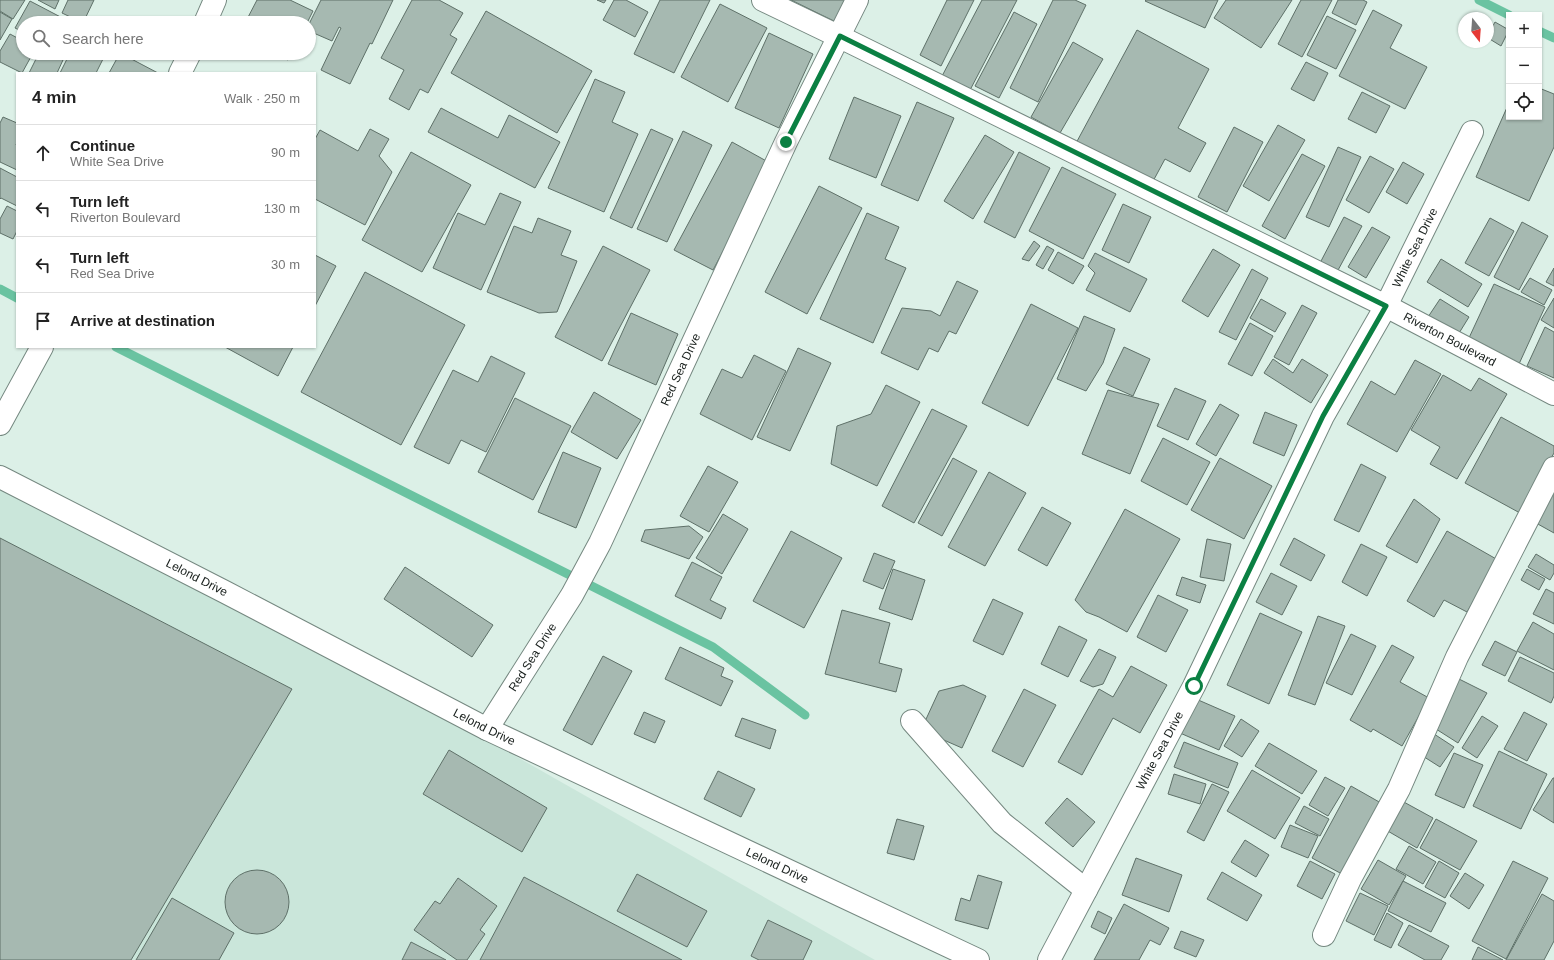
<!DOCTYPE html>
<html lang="en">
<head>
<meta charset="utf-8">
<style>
	:root { --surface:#fff; --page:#f2f2f2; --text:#222; --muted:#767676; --line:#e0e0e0 }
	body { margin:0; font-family:Helvetica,sans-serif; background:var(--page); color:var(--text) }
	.controls { position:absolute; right:12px; top:12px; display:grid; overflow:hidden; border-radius:0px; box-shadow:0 1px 3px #0004 }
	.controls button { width:36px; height:36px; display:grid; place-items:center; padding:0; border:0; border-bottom:1px solid var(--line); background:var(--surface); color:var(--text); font:20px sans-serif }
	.compass { position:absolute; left:1458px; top:12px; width:36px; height:36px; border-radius:50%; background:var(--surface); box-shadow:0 1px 3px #0004; rotate:163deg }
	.stop { position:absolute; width:12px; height:12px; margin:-9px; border:3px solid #0b8043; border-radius:50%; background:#fff }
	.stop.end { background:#0b8043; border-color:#fff; box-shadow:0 1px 4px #0008 }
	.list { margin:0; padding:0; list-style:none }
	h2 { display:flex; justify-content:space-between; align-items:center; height:52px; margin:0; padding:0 16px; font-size:17px }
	h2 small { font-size:13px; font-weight:400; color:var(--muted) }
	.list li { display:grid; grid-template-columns:26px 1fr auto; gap:12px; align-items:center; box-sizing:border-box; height:56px; padding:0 16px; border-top:1px solid var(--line) }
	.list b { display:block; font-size:15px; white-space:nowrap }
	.list p { margin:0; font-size:13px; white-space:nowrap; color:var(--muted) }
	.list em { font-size:13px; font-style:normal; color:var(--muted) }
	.icon { flex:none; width:22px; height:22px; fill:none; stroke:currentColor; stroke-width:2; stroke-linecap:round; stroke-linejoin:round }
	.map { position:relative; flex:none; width:1554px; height:960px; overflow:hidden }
	.search { position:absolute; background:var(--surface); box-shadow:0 1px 3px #0004; left:16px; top:16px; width:300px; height:44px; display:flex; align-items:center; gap:10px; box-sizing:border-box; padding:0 14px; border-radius:22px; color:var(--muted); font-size:15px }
	.panel { position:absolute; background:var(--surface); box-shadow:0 1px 3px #0004; left:16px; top:72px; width:300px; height:276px; border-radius:0px }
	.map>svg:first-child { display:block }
	.built { fill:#cae6da }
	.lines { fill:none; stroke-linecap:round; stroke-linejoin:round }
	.stream { stroke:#6ac3a1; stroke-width:9 }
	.building { fill:#a6b9b1; stroke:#5e7068 }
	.minor-casing { stroke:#758880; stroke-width:24 }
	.minor { stroke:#fff; stroke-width:22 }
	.route { stroke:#0b8043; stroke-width:5 }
	.labels { text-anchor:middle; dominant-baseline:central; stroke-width:4; stroke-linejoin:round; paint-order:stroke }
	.street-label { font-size:12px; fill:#171e1b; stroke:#dcf0e7 }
</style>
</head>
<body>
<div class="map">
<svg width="1554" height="960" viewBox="0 0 1554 960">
	<rect width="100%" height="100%" fill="#dcf0e7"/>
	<polygon class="built" points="0,464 152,550 875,960 0,960"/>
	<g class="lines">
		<g class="stream">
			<polyline points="1479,0 1509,15"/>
			<polyline points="1539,31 1554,38"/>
			<polyline points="0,289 17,298"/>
			<polyline points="116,347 713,647 805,715"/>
		</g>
	</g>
	<g class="building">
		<polygon points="0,0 25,0 13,19 0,11"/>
		<polygon points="38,0 59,0 55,9"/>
		<polygon points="68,0 94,0 83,23 62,13"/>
		<polygon points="257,0 290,0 313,11 307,23 245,23"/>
		<polygon points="321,0 393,0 372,44 370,43 350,84 321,70 341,28 339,27 332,41 309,31 309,24"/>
		<polygon points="412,0 439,0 463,13 450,35 457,39 428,93 420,89 409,110 389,99 404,70 381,58"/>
		<polygon points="597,0 606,0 604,3"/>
		<polygon points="614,0 626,0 648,12 635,37 603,20"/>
		<polygon points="660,0 710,0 674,73 634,54"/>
		<polygon points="791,0 847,0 836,22"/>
		<polygon points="947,0 974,0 941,66 920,55"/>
		<polygon points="982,0 1017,0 969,92 941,78"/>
		<polygon points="1053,0 1075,0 1086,5 1038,102 1010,88"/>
		<polygon points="1146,0 1218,0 1205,28 1145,1"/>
		<polygon points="1226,0 1292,0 1261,48 1214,18"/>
		<polygon points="1301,0 1332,0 1302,57 1278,44"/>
		<polygon points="1338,0 1363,0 1367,2 1356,25 1332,13"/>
		<polygon points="30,1 72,23 23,23 23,32 15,28"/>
		<polygon points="720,4 767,28 728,102 681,77"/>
		<polygon points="1373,10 1402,25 1390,48 1427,67 1405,109 1339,76"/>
		<polygon points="486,11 592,71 557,133 451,73"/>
		<polygon points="0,12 12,19 0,40"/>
		<polygon points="1014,12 1037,24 999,98 975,86"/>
		<polygon points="1327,16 1356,30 1336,69 1307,55"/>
		<polygon points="1495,22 1509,30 1501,46 1488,38 1488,35"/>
		<polygon points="1137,30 1209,69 1178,128 1206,143 1190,172 1165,159 1151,185 1075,145"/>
		<polygon points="769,33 813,54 779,128 735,108"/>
		<polygon points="10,34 23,41 23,53 33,53 22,73 0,62 0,51"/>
		<polygon points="1073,42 1103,59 1060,133 1031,117"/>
		<polygon points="39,53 46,53 63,60 57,73 29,73"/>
		<polygon points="70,53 106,53 96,73 60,73"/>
		<polygon points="120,53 158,73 109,73"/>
		<polygon points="275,53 291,53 288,60"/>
		<polygon points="1306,62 1328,73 1314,101 1291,89"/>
		<polygon points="595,79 625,92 612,122 638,134 604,212 548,188"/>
		<polygon points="1539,88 1554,94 1554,147 1529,201 1476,177 1509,103 1509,117 1539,117"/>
		<polygon points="1362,92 1390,106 1376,133 1348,119"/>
		<polygon points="854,97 901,116 876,178 829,159"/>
		<polygon points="917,102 954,118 918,201 881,185"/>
		<polygon points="441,108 498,138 509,115 560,142 535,188 428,132"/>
		<polygon points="3,117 17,123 17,142 16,145 17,145 17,170 0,162 0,123"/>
		<polygon points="1278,125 1305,140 1269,201 1243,186"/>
		<polygon points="1234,127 1263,142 1227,212 1198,197"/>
		<polygon points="370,129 389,139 379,156 392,172 365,225 315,199 315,139 320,130 358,151"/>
		<polygon points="651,129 673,139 632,228 610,218"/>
		<polygon points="683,131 712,145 667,242 637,229"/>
		<polygon points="985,135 1014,152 973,219 944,201"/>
		<polygon points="732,142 770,163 713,270 674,250"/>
		<polygon points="1338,147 1361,157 1329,227 1306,217"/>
		<polygon points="411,152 471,185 422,272 362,240"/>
		<polygon points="1019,152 1050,168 1015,238 984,222"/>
		<polygon points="1302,154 1325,166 1285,239 1262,226"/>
		<polygon points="1370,156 1394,169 1369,213 1346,200"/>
		<polygon points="1403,162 1424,174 1407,204 1386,192"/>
		<polygon points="1062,167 1116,194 1083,259 1029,231"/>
		<polygon points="0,168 17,177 17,206 1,198 0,199"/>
		<polygon points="819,186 862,208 807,314 765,292"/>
		<polygon points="500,193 521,202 481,290 433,268 458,213 485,225"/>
		<polygon points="1123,204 1151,217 1129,263 1102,250"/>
		<polygon points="7,206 17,211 17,231 13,239 0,233 0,219"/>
		<polygon points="867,213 899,227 885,259 906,268 873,343 820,319"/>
		<polygon points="1344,217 1362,226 1337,272 1320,263"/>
		<polygon points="538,218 571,231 561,255 577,261 557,312 539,313 487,292 514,226 532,233"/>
		<polygon points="1490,218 1514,231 1489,276 1465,263"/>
		<polygon points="1522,222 1548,236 1519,290 1494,277"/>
		<polygon points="1372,227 1390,237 1366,278 1348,267"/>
		<polygon points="1034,241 1040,246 1029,261 1022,259"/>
		<polygon points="603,246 650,270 602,361 555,337"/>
		<polygon points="1047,246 1054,250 1043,269 1036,265"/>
		<polygon points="1213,249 1240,265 1208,317 1182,301"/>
		<polygon points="1058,252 1084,266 1073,284 1048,270"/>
		<polygon points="1095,253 1147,279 1130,312 1086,290 1095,273 1088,266"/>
		<polygon points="315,255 336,266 315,306"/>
		<polygon points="1441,259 1482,284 1468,307 1427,282"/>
		<polygon points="1554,268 1554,286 1546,282"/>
		<polygon points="1252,269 1268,278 1236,340 1219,332"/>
		<polygon points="365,272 465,325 401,445 301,392"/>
		<polygon points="1530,278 1552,290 1544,305 1521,292"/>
		<polygon points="957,281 978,291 956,334 949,331 938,352 929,348 918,370 881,353 902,308 931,311 940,316"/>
		<polygon points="1494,284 1545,307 1519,364 1468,340"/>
		<polygon points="1554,298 1554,328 1541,320"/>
		<polygon points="1261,299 1286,313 1275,332 1250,318"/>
		<polygon points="1440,299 1469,317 1456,338 1426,320"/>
		<polygon points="1031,304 1078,328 1028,426 982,403"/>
		<polygon points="1302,305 1317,313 1289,365 1274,357"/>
		<polygon points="631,313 678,334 656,385 608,364"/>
		<polygon points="1084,316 1115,329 1103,363 1086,391 1057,379"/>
		<polygon points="1250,323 1273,336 1252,376 1228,364"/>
		<polygon points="1545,327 1554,332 1554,378 1527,366"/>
		<polygon points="225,347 293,347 278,376"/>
		<polygon points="1124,347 1150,359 1133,396 1106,384"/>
		<polygon points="798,348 831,363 790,451 757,437"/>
		<polygon points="754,355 786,371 752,440 700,414 722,369 742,378"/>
		<polygon points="491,356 525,373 486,452 461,440 449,464 414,447 453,370 478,382"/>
		<polygon points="1273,359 1293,373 1302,359 1328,375 1311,403 1264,373"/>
		<polygon points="1415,360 1441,374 1397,452 1347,424 1371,381 1395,395"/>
		<polygon points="1443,375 1471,391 1479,378 1507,394 1457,479 1430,464 1440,447 1411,430"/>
		<polygon points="886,385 920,402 877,486 831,464 837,426 871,414"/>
		<polygon points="1175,388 1206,401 1188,440 1157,426"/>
		<polygon points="1108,390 1159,404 1130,474 1082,454"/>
		<polygon points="594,392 641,420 617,459 571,432"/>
		<polygon points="515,398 571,426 533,500 478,472"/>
		<polygon points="1220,404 1239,415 1216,456 1196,444"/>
		<polygon points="932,409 967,426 914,523 882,506"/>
		<polygon points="1265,412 1297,425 1284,456 1253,443"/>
		<polygon points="1501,417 1554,446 1554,453 1520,513 1465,483"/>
		<polygon points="1163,438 1210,462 1187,505 1141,481"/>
		<polygon points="563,452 601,468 576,528 538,512"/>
		<polygon points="953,458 977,471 942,536 918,523"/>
		<polygon points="1220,458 1272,486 1244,539 1191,510"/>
		<polygon points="1361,464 1386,477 1359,532 1334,520"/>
		<polygon points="708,466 738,482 709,532 680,516"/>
		<polygon points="989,472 1026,493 985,566 948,547"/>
		<polygon points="1554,490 1554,533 1536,523"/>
		<polygon points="1414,499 1440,519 1417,563 1386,546"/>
		<polygon points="1042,507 1071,523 1047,566 1018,550"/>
		<polygon points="1125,509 1180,539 1127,632 1099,617 1086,612 1075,600"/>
		<polygon points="723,514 748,529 722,574 696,558"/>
		<polygon points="689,526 703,537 689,559 641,541 645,530"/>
		<polygon points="791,531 842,558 804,628 753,601"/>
		<polygon points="1447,531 1498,560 1467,612 1444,600 1434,617 1407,601"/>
		<polygon points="0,538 292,689 131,960 0,960"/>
		<polygon points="1294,538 1325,555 1311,581 1280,565"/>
		<polygon points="1207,539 1231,544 1224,581 1200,577"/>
		<polygon points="1361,544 1387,557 1367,596 1342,582"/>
		<polygon points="874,553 895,561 883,589 863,581"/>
		<polygon points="1536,554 1554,565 1554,573 1550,580 1528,567"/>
		<polygon points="692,562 722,577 710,600 726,608 721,619 675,596"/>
		<polygon points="405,567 493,625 472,657 384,599"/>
		<polygon points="893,569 925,580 912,620 879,609"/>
		<polygon points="1527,569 1545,579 1539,590 1521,580"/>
		<polygon points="1271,573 1297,586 1282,615 1256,602"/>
		<polygon points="1182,577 1206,585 1200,603 1176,595"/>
		<polygon points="1546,589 1554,593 1554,624 1533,614"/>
		<polygon points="1158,595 1188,610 1166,652 1137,637"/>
		<polygon points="993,599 1023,613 1003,655 973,641"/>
		<polygon points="842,610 890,623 879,663 902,669 896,692 825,674"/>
		<polygon points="1260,613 1302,632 1269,704 1227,685"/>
		<polygon points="1318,616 1345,626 1315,705 1288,695"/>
		<polygon points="1533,622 1554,634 1554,670 1517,651"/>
		<polygon points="1059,626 1087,640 1068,677 1041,664"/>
		<polygon points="1351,634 1376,646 1352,695 1326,683"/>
		<polygon points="1495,641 1517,652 1505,676 1482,665"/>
		<polygon points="1392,645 1414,657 1400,682 1429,698 1402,746 1373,729 1371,732 1350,720"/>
		<polygon points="680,647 724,668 721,676 733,681 721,706 665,679"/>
		<polygon points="1099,649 1116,657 1103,684 1093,687 1080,681"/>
		<polygon points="603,656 632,671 592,745 563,730"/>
		<polygon points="1520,657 1554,673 1554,696 1551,703 1508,681"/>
		<polygon points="1131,666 1167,685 1140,733 1113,718 1082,775 1058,762 1099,689 1113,697"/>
		<polygon points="1457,678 1487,693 1458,743 1436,729"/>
		<polygon points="963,685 986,696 962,748 921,730 939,691"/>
		<polygon points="1024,689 1056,705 1023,767 992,751"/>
		<polygon points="1196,699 1235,716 1219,750 1180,733"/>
		<polygon points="644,712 665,721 655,743 634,734"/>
		<polygon points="1524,712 1547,724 1527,761 1504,749"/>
		<polygon points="1482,716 1498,726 1477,758 1462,748"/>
		<polygon points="742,718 776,730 770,749 735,736"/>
		<polygon points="1241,719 1259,731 1242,757 1224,746"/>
		<polygon points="1431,732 1454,747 1440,767 1418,753"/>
		<polygon points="1184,742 1238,763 1228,788 1174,767"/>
		<polygon points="1269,743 1317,771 1302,794 1255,766"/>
		<polygon points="449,750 547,808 522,852 423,794"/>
		<polygon points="1499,751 1547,774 1521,829 1473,806"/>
		<polygon points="1454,753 1483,765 1464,808 1435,795"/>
		<polygon points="1252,770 1300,798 1275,839 1227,811"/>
		<polygon points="718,771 755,789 741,817 704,799"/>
		<polygon points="1174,774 1206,784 1200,804 1168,794"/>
		<polygon points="1325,777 1345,788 1328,816 1309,805"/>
		<polygon points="1553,778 1554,778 1554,823 1533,810"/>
		<polygon points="1212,784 1229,792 1204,841 1187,832"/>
		<polygon points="1351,786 1381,803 1342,874 1312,858"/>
		<polygon points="1067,798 1095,822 1073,847 1045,823"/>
		<polygon points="1402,801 1433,818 1417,848 1386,830"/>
		<polygon points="1304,806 1329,819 1320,836 1295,823"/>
		<polygon points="897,819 924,826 914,860 887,853"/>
		<polygon points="1436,819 1477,841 1460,870 1420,848"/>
		<polygon points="1290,825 1318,836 1308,858 1281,847"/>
		<polygon points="1245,840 1269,855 1256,877 1231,862"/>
		<polygon points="1409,846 1436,862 1423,884 1396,869"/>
		<polygon points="1136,858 1182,875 1169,912 1122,895"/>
		<polygon points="1378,860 1406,876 1389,905 1361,889"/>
		<polygon points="1310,861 1335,874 1322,899 1297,886"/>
		<polygon points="1439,861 1459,873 1445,898 1425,887"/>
		<polygon points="1513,861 1548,878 1506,959 1472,941"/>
		<circle cx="257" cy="902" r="32"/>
		<polygon points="1222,872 1262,895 1247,921 1207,899"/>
		<polygon points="1465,873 1484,885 1469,909 1450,896"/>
		<polygon points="637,874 707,911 687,947 617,911"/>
		<polygon points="978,875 1002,882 988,929 955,920 961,898 970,901"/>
		<polygon points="524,877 682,960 480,960"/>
		<polygon points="458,878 497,906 480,930 485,934 467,960 457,960 414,930 435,901 440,904"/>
		<polygon points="1403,881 1446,903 1431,932 1388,911"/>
		<polygon points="1360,893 1388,906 1374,935 1346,921"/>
		<polygon points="1542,894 1554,901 1554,941 1544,960 1506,960"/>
		<polygon points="172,898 234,933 219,960 136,960"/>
		<polygon points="1124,904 1169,928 1160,945 1150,940 1139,960 1094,960"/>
		<polygon points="1098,911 1112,918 1105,934 1091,927"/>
		<polygon points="1387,913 1403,923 1391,948 1374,940"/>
		<polygon points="768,920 812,941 803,960 759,960 751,956"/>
		<polygon points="1409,925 1449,946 1441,960 1425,960 1398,945"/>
		<polygon points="1181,931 1204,940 1196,957 1174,948"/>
		<polygon points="411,942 446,960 402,960"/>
		<polygon points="1478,947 1503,960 1472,960"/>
	</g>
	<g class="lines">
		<g class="minor-casing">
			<g id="minor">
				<path id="s1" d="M 763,0 L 840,37 L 1386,306 L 1554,394"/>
				<polyline points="205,23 215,0"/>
				<polyline points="180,73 190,53"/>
				<polyline points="0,424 42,347"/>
				<path id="s2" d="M 0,477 L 225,592 L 487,729 L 978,960"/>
				<polyline points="912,721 1002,823 1086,890"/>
				<path id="s3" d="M 487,729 L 572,595 L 600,543 L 786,142 L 857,0"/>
				<polyline points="1324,935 1350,879 1399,789 1457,657 1554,468"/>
				<path id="s4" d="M 1049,960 L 1194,686 L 1323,416 L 1386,306 L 1472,132"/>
			</g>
		</g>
		<use href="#minor" class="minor"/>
	</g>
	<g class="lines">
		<polyline class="route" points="786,142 840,36 1386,306 1323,416 1194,686"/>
	</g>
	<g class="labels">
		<g class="street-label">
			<text stroke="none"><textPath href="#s4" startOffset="801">White Sea Drive</textPath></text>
			<text stroke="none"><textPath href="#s1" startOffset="766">Riverton Boulevard</textPath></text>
			<text stroke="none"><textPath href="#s3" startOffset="409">Red Sea Drive</textPath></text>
			<text stroke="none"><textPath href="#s2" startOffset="221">Lelond Drive</textPath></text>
			<text stroke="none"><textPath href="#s3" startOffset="85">Red Sea Drive</textPath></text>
			<text stroke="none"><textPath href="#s2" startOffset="545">Lelond Drive</textPath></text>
			<text stroke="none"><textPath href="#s4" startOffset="237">White Sea Drive</textPath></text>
			<text stroke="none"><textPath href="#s2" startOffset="869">Lelond Drive</textPath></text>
		</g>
	</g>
</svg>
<div class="controls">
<button>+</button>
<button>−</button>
<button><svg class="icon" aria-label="locate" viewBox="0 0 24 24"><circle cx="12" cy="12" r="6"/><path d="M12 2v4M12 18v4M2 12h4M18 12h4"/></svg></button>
</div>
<svg class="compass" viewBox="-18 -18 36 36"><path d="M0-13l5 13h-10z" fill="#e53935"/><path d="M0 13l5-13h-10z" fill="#767676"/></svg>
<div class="stop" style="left:1194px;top:686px"></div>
<div class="stop end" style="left:786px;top:142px"></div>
<div class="search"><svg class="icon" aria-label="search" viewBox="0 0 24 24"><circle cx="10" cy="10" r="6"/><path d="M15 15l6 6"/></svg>Search here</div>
<section class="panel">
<h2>4 min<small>Walk · 250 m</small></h2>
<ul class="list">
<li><svg class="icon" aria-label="ahead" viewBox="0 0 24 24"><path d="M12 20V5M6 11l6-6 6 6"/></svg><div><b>Continue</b><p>White Sea Drive</p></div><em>90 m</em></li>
<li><svg class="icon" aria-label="left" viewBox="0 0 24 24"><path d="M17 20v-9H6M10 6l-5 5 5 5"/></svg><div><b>Turn left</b><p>Riverton Boulevard</p></div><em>130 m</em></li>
<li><svg class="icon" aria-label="left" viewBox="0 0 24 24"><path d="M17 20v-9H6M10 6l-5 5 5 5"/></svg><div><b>Turn left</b><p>Red Sea Drive</p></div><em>30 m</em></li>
<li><svg class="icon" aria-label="arrive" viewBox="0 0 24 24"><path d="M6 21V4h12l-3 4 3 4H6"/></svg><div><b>Arrive at destination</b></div></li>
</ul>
</section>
</div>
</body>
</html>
